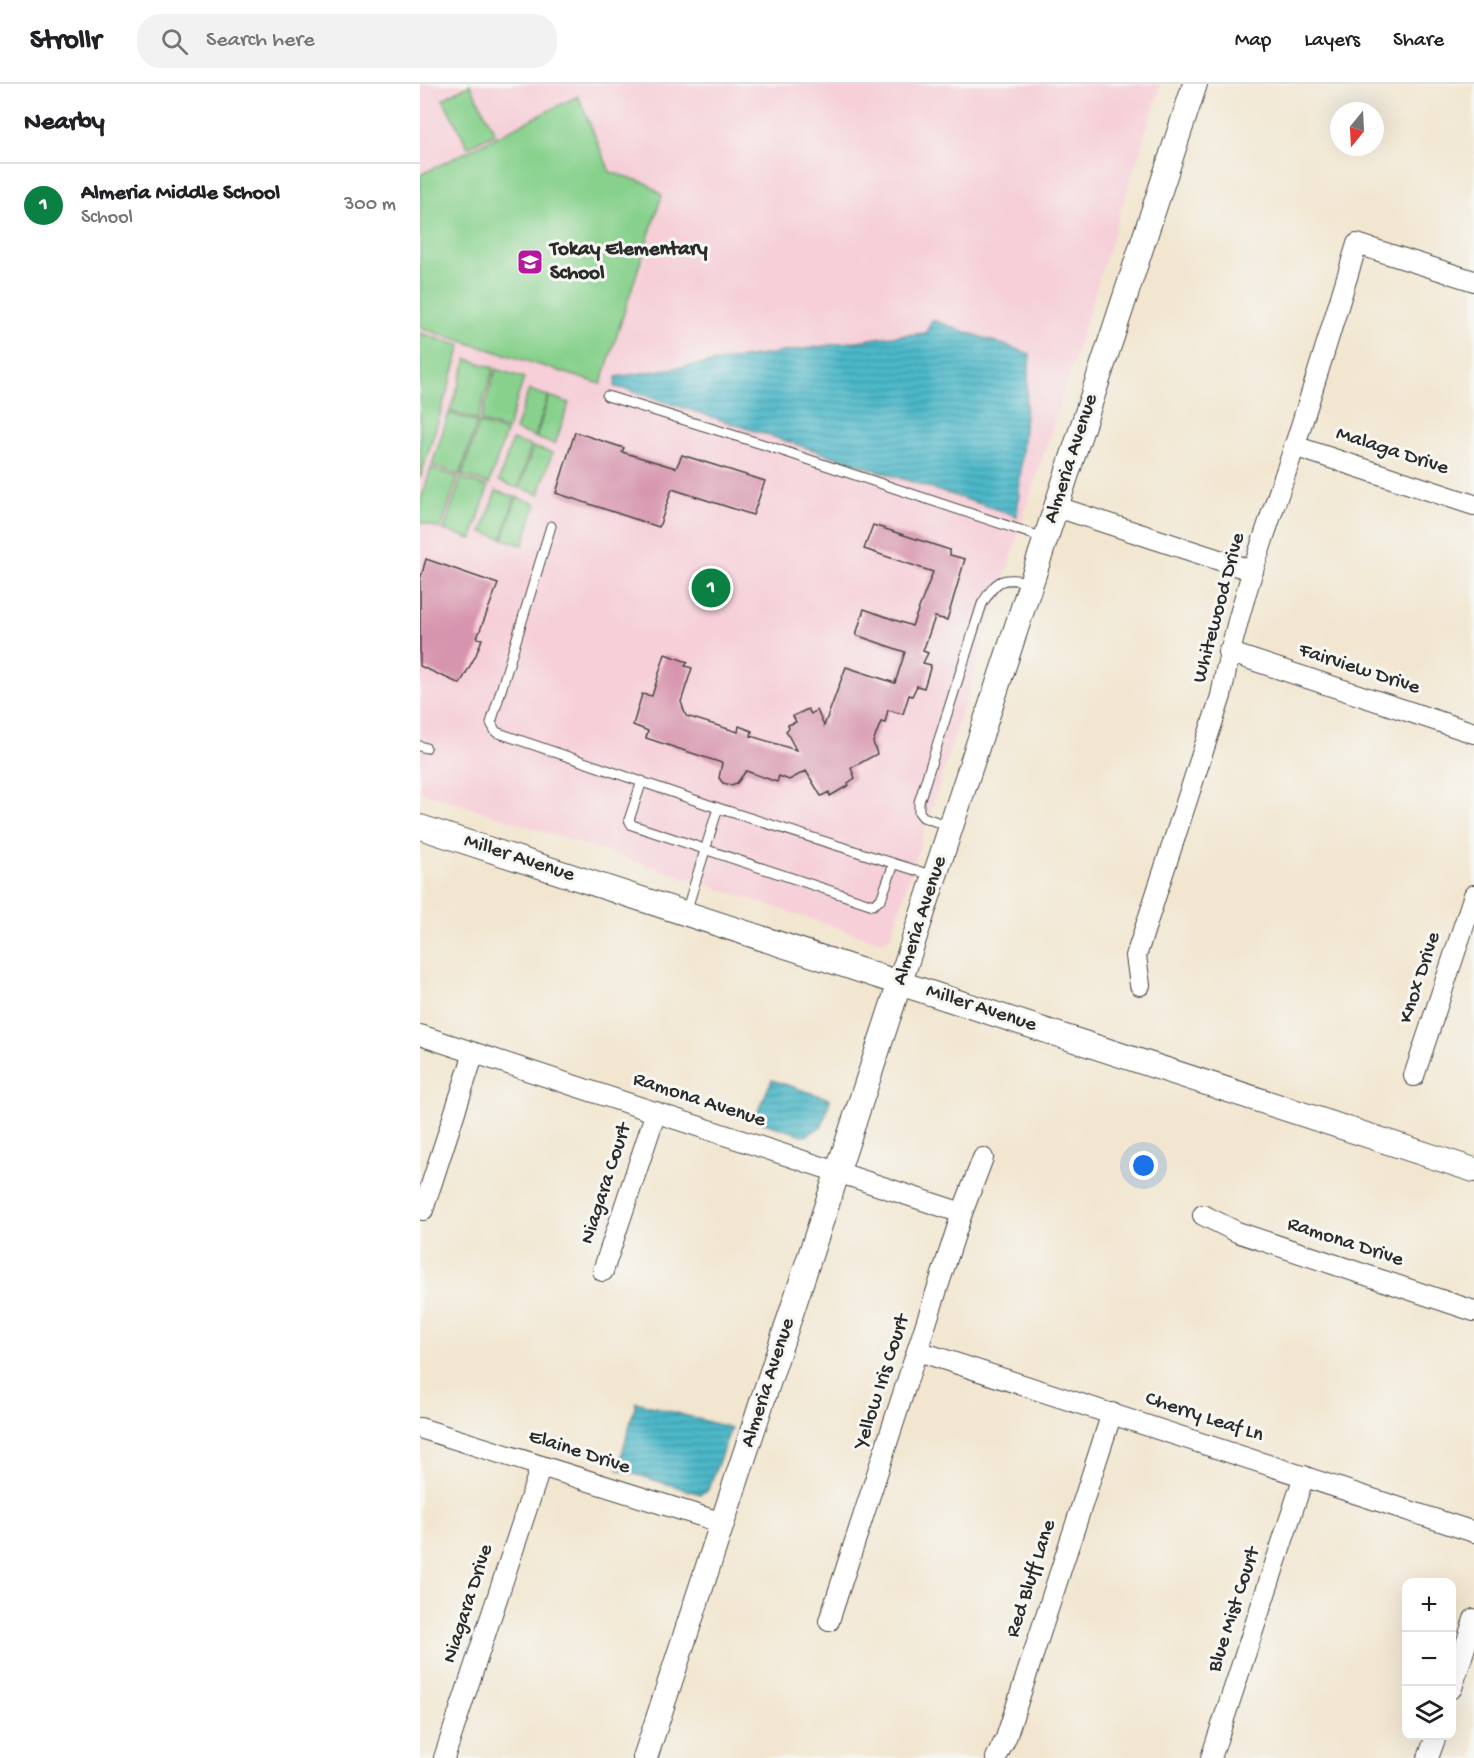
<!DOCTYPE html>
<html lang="en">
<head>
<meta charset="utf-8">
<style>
	:root { --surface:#fff; --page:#f2f2f2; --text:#202124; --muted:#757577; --line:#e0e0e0; --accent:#0b8043 }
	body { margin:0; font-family:"Gochi Hand",sans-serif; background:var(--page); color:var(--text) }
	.controls { position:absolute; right:18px; bottom:18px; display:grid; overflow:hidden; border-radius:12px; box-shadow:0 6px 24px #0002 }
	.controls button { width:54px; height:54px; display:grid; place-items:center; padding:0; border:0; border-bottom:2px solid var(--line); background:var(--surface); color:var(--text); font:30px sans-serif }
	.compass { position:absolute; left:910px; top:18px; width:54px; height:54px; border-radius:50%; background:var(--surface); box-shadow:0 6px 24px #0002; rotate:198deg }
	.you { position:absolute; left:724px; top:1082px; width:21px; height:21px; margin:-15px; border:4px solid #fff; border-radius:50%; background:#1a73e8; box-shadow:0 0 0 9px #1a73e833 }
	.badge { display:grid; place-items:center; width:39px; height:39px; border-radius:50%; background:var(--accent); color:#fff; font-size:20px; font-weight:700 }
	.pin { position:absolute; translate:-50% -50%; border:3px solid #fff; box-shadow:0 2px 6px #0006 }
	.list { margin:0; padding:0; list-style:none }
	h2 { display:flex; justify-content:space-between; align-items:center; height:78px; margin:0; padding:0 24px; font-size:26px }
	h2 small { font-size:20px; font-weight:400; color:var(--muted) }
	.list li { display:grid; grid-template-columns:39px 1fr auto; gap:18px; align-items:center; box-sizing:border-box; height:84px; padding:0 24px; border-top:2px solid var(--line) }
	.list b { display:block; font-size:22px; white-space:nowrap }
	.list p { margin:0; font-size:20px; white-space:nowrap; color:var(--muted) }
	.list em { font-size:20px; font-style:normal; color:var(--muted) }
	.icon { flex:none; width:33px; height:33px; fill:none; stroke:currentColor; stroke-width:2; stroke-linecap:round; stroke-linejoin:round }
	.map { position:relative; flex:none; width:1054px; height:1674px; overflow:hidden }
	header { display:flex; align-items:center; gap:36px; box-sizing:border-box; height:84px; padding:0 30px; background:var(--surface); border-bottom:2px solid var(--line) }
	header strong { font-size:28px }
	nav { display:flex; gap:33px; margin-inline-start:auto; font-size:21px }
	.search { width:420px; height:54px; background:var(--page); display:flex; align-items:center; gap:15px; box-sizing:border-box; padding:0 21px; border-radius:24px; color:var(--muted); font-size:22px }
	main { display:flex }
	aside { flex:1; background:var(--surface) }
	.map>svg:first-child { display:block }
	.built { fill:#f6cfd8; fill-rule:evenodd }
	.pitch { fill:#88d18d; stroke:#5a7e5c; stroke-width:1.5 }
	.water { fill:url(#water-rules); stroke:#3c727a; stroke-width:1.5 }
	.building { fill:#d794ae }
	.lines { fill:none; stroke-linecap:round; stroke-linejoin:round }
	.service-casing { stroke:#494744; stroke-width:11 }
	.minor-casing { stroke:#494744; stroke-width:22 }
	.tertiary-casing { stroke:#494744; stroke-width:26 }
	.service { stroke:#fff; stroke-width:9 }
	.minor { stroke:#fff; stroke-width:20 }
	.tertiary { stroke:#fff; stroke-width:24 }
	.labels { text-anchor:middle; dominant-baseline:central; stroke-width:6; stroke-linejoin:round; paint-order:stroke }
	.poi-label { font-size:21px; font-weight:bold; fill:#2b2b2b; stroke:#f6f6f2; text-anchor:start }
	.street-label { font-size:21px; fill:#2b2b2b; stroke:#f6f6f2 }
</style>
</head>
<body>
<header>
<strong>Strollr</strong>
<div class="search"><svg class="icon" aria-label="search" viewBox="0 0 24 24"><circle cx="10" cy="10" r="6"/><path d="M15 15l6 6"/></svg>Search here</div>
<nav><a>Map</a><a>Layers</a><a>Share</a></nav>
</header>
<main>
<aside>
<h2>Nearby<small></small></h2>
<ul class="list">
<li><span class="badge">1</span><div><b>Almeria Middle School</b><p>School</p></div><em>300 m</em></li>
</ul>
</aside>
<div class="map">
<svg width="1054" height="1674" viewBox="0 0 1054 1674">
	<defs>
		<pattern id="water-rules" width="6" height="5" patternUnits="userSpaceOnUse" patternTransform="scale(1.5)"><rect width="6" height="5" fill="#4cb8c9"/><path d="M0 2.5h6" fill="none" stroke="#3f96a3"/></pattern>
	</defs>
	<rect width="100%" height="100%" fill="#f6f6f2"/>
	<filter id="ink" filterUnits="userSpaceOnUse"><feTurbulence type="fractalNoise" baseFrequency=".0167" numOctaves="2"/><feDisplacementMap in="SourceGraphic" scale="12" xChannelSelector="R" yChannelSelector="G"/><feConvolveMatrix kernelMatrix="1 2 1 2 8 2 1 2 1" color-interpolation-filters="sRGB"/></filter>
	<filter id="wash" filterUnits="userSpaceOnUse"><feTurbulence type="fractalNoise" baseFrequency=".008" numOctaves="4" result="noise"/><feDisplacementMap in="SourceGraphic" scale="24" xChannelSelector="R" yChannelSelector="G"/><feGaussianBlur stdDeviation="1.35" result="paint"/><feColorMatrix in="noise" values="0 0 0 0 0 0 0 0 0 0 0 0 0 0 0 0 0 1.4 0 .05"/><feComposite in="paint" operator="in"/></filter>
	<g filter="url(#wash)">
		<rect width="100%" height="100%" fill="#f2e6d0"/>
		<path class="built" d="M 0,0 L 741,0 L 471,852 L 466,856 L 461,858 L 0,707 ZM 241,118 L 182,301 L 240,119 Z"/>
		<g class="pitch">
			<polygon points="50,0 75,49 48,63 23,15"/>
			<polygon points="158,12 190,88 226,99 242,111 181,300 0,244 0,91"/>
			<polygon points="0,249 41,262 0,395"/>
			<polygon points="47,275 74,284 57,336 30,327"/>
			<polygon points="76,285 104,294 87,346 60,337"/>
			<polygon points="109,306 128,312 115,353 95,346"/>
			<polygon points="129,312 149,319 135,360 116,354"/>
			<polygon points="29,329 57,338 40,391 12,381"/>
			<polygon points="59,339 86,348 69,400 42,391"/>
			<polygon points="92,356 111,362 98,404 79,397"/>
			<polygon points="113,363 132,369 119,410 100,404"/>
			<polygon points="11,384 38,393 21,445 0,438 0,418"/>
			<polygon points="41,394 68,403 52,455 24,446"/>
			<polygon points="76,407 95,413 82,454 62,448"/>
			<polygon points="97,413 116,420 103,461 83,455"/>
		</g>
		<g class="water">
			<polygon points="512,236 610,270 597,432 206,305 195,303 196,293 464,253 506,249"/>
			<polygon points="352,996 410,1015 402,1042 386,1052 334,1036"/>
			<polygon points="216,1318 311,1344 288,1406 280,1410 198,1385"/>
		</g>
		<g id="blocks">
			<g class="building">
				<polygon points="155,348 204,364 202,368 256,384 262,371 345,397 333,431 252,405 239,443 136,409"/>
				<polygon points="453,441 530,466 530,471 545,475 527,536 515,533 503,567 508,569 503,579 511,581 504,604 497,602 492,612 489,611 483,630 468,626 465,639 461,638 453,658 457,670 431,684 435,694 428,699 429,701 410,712 409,708 401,712 386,687 369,696 359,692 357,698 326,687 317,699 311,701 303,699 299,694 302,679 226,654 228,647 213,641 222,610 232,612 245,570 268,578 265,582 272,584 261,618 266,632 318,648 319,642 332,647 331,652 376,666 366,647 369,644 368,641 376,638 373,632 388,625 391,630 397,626 404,642 426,583 475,599 485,568 436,551 444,525 492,542 513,488 444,465"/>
				<polygon points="6,475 78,500 57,554 62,555 56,571 40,600 0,582 0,496"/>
			</g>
		</g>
	</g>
	<g filter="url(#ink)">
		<use href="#blocks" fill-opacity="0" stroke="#494744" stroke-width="1.5"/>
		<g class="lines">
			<g class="service-casing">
				<g id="service">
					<polyline points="187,312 345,361 624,454"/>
					<polyline points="131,442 71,639 76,648 298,724 514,792"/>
					<polyline points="0,662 6,664"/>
					<polyline points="222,697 209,736 212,741 453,821 461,815 474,780"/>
					<path d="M 531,743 L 503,733 L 499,728 L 499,718 L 562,520 C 578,494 581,493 611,498"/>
					<polyline points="266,828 298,724"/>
				</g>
			</g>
			<g class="minor-casing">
				<g id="minor">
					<polyline points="874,362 1054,421"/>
					<polyline points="637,423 833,487"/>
					<polyline points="808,568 1054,649"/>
					<path d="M 720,901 L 716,872 L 801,612 C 815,532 843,455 869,379 C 893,306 915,233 937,160 L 1054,197"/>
					<polyline points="0,951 542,1129"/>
					<polyline points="994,992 1054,811"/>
					<polyline points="3,1126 54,969"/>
					<polyline points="783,1131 817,1148 1054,1227"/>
					<polyline points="183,1187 236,1028"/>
					<polyline points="498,1267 1054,1448"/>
					<polyline points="0,1344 303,1439"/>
					<polyline points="409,1537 542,1129 563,1074"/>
					<polyline points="1032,1604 1054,1535"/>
					<polyline points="24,1674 121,1382"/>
					<polyline points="576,1674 586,1654 692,1329"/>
					<polyline points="791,1674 884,1392"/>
					<polyline points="1008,1674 1016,1652"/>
				</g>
			</g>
			<g class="tertiary-casing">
				<g id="tertiary">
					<polyline points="0,743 1054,1086"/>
					<polyline points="225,1674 775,0"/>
				</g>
			</g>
			<use href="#service" class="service"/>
			<use href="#minor" class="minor"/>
			<use href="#tertiary" class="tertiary"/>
		</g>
	</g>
	<defs>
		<g id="school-square" transform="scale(1.35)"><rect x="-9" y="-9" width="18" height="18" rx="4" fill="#b5179e" stroke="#f6f6f2"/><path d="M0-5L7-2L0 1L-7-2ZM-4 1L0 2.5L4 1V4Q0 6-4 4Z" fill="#fff"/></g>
	</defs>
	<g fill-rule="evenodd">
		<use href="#school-square" x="110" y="178"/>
	</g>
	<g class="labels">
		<g class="poi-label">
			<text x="130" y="166">Tokay Elementary<tspan x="130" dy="24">School</tspan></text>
		</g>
		<g class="street-label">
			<text transform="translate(972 368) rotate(18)">Malaga Drive</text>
			<text transform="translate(652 375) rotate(-72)">Almeria Avenue</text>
			<text transform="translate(800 524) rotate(-75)">Whitewood Drive</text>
			<text transform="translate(939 586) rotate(18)">Fairview Drive</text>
			<text transform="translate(99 775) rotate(18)">Miller Avenue</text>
			<text transform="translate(501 837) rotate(-72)">Almeria Avenue</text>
			<text transform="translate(1001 894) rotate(-72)">Knox Drive</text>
			<text transform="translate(561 925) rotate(18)">Miller Avenue</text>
			<text transform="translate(279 1017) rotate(18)">Ramona Avenue</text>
			<text transform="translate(187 1100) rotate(-72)">Niagara Court</text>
			<text transform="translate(925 1159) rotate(18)">Ramona Drive</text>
			<text transform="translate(463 1298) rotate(-72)">Yellow Iris Court</text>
			<text transform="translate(349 1299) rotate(-72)">Almeria Avenue</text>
			<text transform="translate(784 1334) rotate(18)">Cherry Leaf Ln</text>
			<text transform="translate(159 1369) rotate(18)">Elaine Drive</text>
			<text transform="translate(612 1495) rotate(-72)">Red Bluff Lane</text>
			<text transform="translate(49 1520) rotate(-72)">Niagara Drive</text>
			<text transform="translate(815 1526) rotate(-72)">Blue Mist Court</text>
		</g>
	</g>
</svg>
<div class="controls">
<button>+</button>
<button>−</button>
<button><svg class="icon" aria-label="layers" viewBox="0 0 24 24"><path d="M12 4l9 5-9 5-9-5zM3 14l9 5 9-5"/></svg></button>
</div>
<svg class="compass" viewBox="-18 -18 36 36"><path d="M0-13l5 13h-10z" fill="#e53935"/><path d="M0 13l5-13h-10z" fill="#757577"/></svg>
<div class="you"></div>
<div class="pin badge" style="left:291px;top:504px">1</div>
</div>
</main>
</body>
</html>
